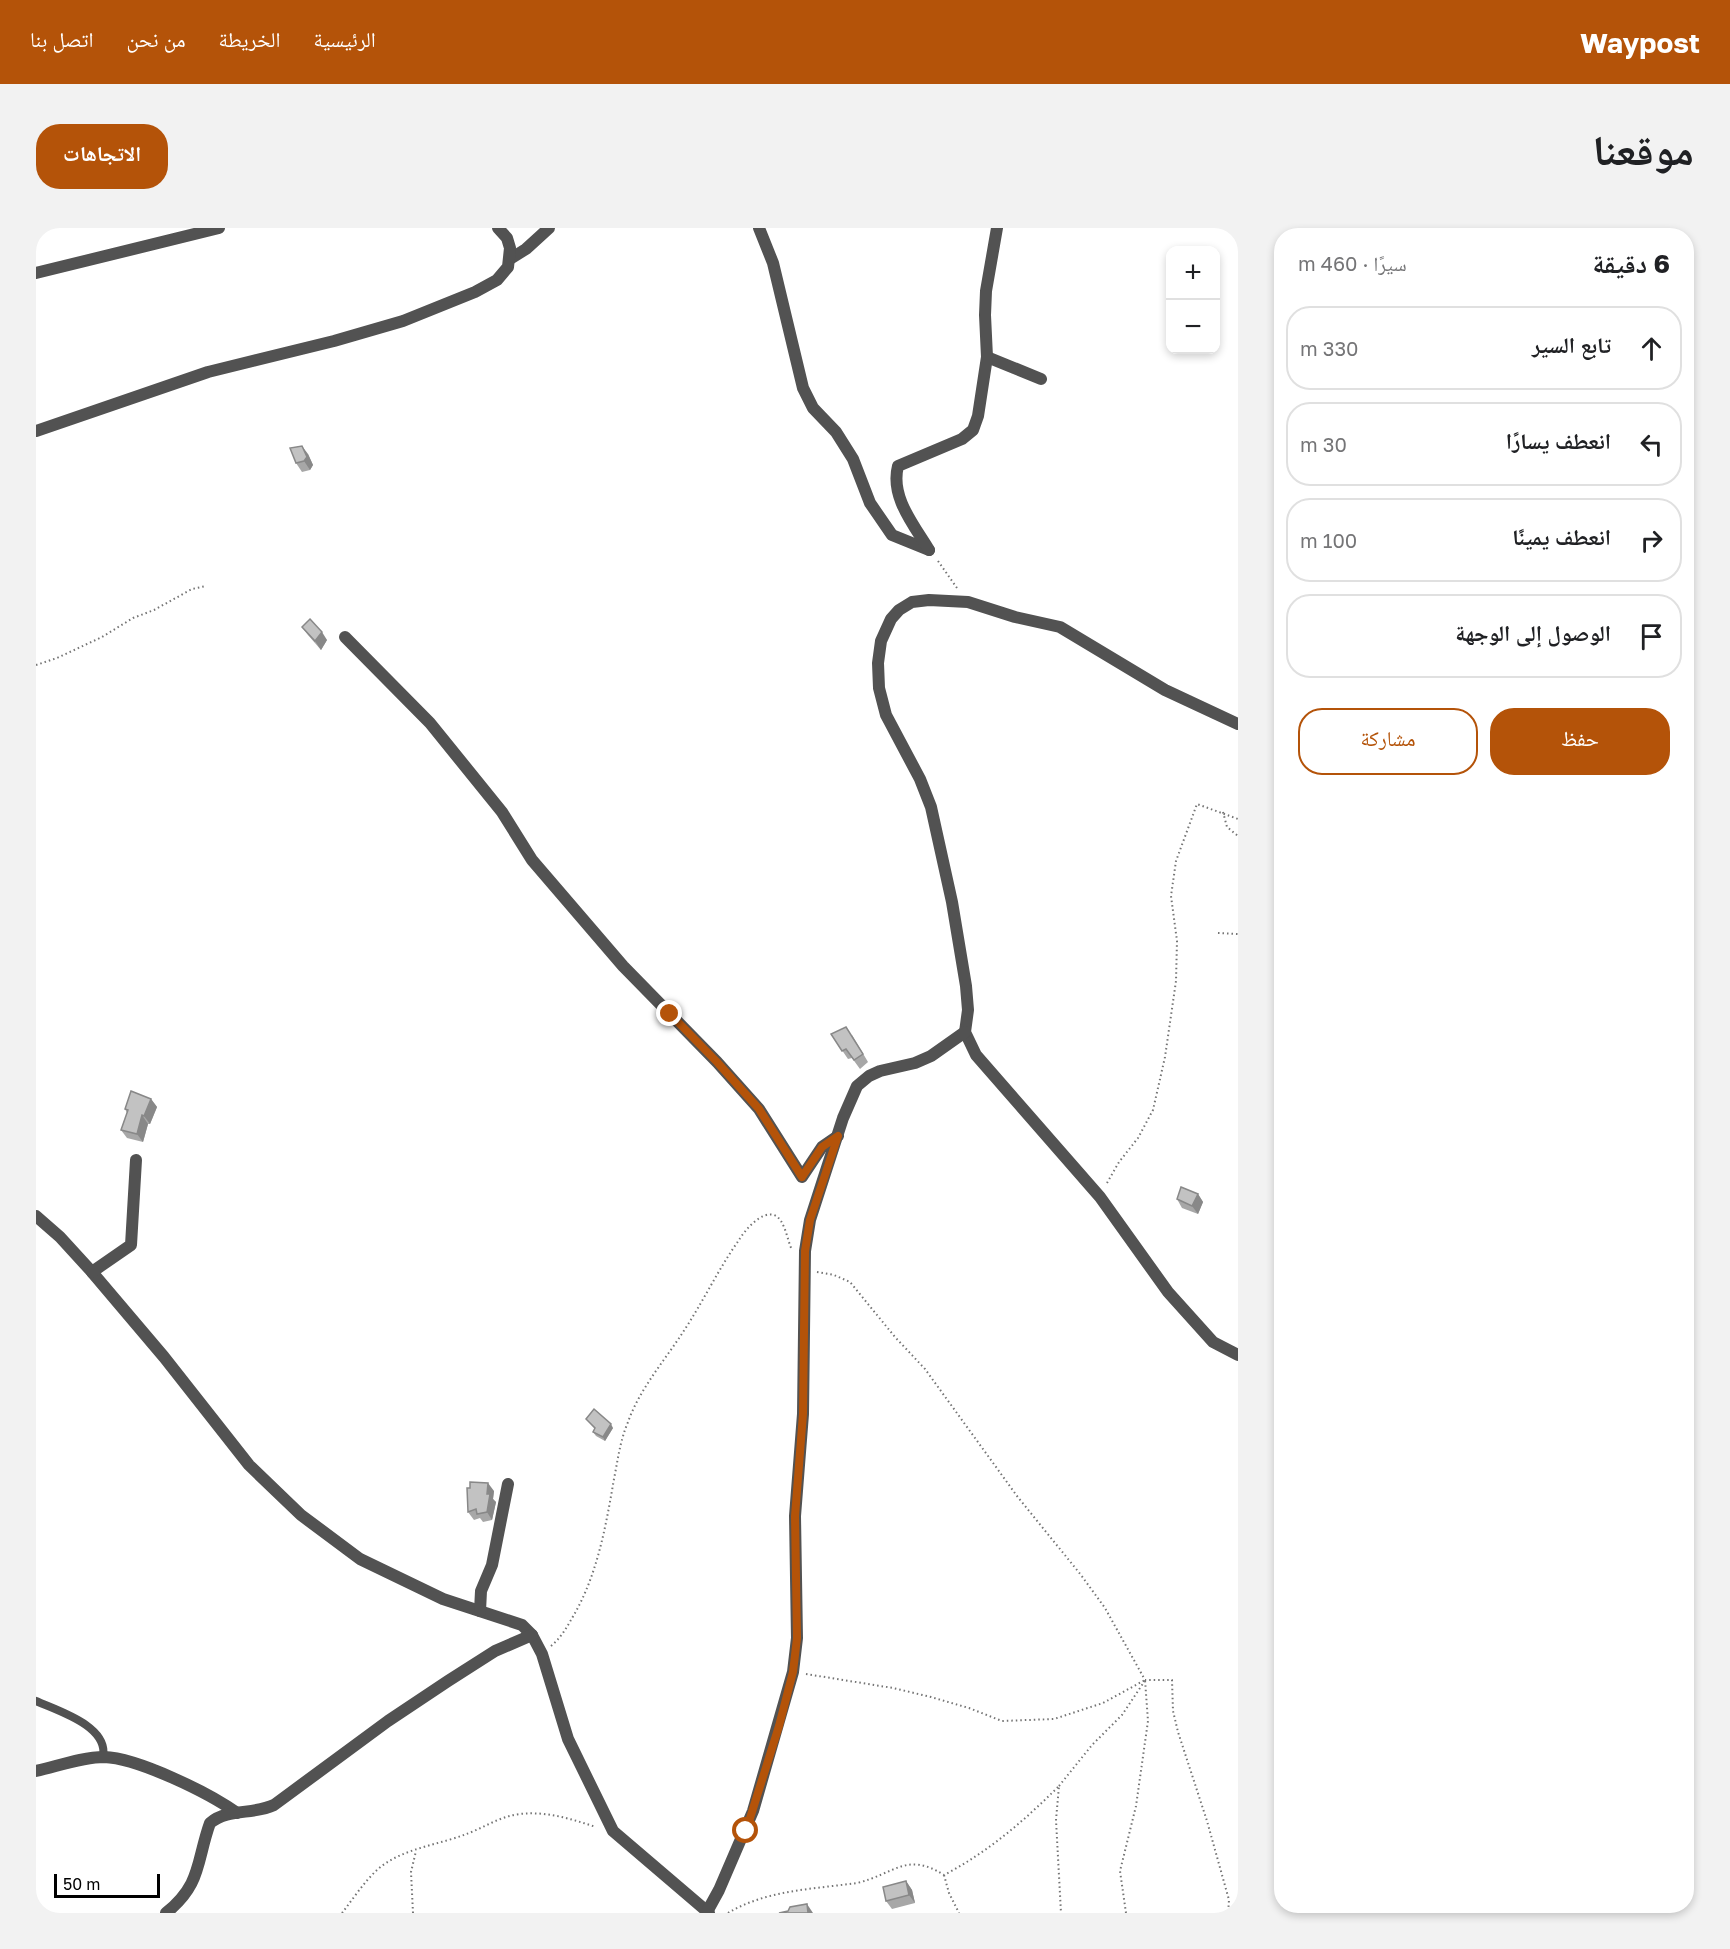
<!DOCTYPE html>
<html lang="ar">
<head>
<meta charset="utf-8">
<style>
	:root { --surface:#fff; --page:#f2f2f2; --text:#202124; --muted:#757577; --line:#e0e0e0; --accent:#b45309 }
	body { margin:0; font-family:"Golos Text","Noto Naskh Arabic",sans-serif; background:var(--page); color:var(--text); direction:rtl }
	.controls { position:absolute; right:18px; top:18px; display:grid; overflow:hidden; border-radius:12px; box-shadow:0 3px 9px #0003 }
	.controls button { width:54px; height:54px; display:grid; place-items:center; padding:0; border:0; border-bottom:2px solid var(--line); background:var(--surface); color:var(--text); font:30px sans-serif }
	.scale { position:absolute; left:18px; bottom:15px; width:106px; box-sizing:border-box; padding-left:6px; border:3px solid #000; border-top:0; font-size:16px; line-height:21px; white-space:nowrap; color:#000; -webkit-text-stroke:4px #fff; paint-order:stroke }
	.stop { position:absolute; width:18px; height:18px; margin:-14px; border:4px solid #b45309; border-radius:50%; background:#fff }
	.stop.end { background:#b45309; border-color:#fff; box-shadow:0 2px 6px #0008 }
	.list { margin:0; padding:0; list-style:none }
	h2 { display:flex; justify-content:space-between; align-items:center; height:78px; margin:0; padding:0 24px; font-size:26px }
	h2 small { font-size:20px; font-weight:400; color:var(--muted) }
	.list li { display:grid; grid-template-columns:39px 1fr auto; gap:18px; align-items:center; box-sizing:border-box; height:84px; margin:0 12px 12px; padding:0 12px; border:2px solid var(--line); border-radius:24px }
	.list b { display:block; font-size:22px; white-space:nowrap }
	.list em { font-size:20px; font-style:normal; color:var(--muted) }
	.actions { display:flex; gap:12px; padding:18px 24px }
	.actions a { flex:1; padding:14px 0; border:2px solid var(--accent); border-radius:24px; text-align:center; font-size:21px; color:var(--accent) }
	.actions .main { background:var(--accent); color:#fff }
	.icon { flex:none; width:33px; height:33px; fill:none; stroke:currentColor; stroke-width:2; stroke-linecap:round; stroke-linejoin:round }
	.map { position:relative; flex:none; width:1202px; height:1685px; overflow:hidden; direction:ltr; border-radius:24px }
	header { display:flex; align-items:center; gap:36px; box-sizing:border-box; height:84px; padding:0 30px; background:var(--accent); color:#fff }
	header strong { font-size:28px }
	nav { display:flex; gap:33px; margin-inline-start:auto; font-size:21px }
	.intro { display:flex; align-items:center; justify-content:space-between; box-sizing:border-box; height:144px; padding:0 36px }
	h1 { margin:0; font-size:42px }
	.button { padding:15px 27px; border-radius:24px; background:var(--accent); color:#fff; font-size:21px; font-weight:700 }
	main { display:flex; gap:36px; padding:0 36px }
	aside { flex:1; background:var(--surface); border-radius:24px; box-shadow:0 3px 9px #0003 }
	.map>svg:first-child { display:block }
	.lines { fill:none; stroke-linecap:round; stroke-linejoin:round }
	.path { stroke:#747474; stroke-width:2; stroke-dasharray:1.5 3; stroke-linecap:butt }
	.service { stroke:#525252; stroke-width:8 }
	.minor { stroke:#525252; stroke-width:12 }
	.wall { fill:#a7a7a7 }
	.shaded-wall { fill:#888 }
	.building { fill:#c2c2c2; stroke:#888; stroke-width:1.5 }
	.route { stroke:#b45309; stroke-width:8 }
</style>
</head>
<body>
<header>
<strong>Waypost</strong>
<nav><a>الرئيسية</a><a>الخريطة</a><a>من نحن</a><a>اتصل بنا</a></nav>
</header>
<div class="intro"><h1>موقعنا</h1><a class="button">الاتجاهات</a></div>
<main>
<aside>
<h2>6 دقيقة<small>سيرًا · 460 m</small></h2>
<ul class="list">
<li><svg class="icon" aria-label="ahead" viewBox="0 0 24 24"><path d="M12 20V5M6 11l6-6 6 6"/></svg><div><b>تابع السير</b></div><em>330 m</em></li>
<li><svg class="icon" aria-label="left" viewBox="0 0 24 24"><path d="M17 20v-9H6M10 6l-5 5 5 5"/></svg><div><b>انعطف يسارًا</b></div><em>30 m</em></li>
<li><svg class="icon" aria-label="right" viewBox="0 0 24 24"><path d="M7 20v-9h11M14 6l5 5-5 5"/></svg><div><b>انعطف يمينًا</b></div><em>100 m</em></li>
<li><svg class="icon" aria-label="arrive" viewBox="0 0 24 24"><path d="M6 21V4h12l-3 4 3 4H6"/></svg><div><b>الوصول إلى الوجهة</b></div></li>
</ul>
<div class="actions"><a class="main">حفظ</a><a>مشاركة</a></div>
</aside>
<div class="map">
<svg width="1202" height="1685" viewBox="0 0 1202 1685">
	<rect width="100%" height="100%" fill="#fff"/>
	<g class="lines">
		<g class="path">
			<polyline points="902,333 921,360"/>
			<polyline points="0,437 21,430 66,409 97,390 118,382 156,361 170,358"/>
			<polyline points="1187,584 1191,599 1202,608"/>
			<polyline points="1182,705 1202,706"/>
			<polyline points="1071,955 1083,934 1102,910 1117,882 1129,829 1140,753 1141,713 1135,668 1140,633 1161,576 1202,591"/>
			<polyline points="781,1044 798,1047 814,1054 859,1109 889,1141 981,1268 1045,1347 1069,1380 1109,1452 1136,1452 1137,1483 1142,1504 1171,1593 1193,1672 1192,1685"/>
			<path d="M 515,1418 C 526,1409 532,1397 539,1385 C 562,1344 570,1297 578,1251 C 582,1231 584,1213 592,1194 C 604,1160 630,1131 649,1101 C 668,1072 683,1040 703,1012 C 709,1002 725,983 738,987 C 749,991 751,1012 756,1022"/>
			<polyline points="770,1446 857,1460 895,1469 933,1480 966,1493 1018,1491 1067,1475 1109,1452"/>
			<polyline points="1023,1558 1056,1517 1086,1487 1108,1454"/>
			<polyline points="908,1647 913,1665 923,1685"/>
			<path d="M 306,1685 C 317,1671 328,1654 341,1642 C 365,1620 404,1617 433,1605 C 451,1598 465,1588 484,1586 C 511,1583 535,1591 560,1599"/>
			<polyline points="377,1685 375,1644 380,1623"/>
			<path d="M 692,1685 C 730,1662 778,1661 821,1655 C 859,1646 870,1623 908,1647 C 952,1624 988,1593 1023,1558 L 1020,1592 L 1025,1685"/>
			<polyline points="1090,1685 1084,1643 1100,1578 1112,1493 1109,1452"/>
		</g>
		<path class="service" d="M 0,1473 C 22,1483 73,1498 67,1529"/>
		<g class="minor">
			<polyline points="723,0 737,35 767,160 777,180 800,204 817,231 834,275 856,307 893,322"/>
			<polyline points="474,31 490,21 513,0"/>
			<polyline points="0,45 183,0"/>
			<polyline points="951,129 1005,151"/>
			<polyline points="0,203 172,144 298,113 367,93 439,64 461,52 472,39 474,20 471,10 462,0"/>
			<path d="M 893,322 C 878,297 854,269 862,238 L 926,211 L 937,202 L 942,188 L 951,129 L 949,87 L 950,63 L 961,0"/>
			<polyline points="309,409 394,495 466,584 496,632 587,738 681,834 723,881 766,949 786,919 802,908"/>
			<polyline points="1202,496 1129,462 1024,399 979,389 932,374 893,372 876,374 863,382 855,391 845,413 842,435 843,460 850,487 884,551 895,579 916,674 930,758 932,782 929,804 940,827 1064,969 1132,1064 1177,1114 1202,1127"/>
			<polyline points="0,988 24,1009 56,1044 128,1129 213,1237 265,1287 324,1331 407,1371 486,1397 496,1407 506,1426 532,1511 577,1603 673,1685"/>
			<polyline points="56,1044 95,1017 100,932"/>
			<polyline points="444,1383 445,1363 456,1337 472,1256"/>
			<path d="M 0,1543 C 22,1538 46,1529 68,1529 C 102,1530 173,1565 201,1585"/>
			<polyline points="672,1682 683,1662 717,1583 757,1444 761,1410 759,1288 767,1186 769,1023 774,992 807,890 821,858 833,848 844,843 879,835 895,828 929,804"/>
			<path d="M 130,1685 C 166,1656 160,1634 174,1595 C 192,1580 217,1587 238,1577 L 352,1493 L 412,1453 L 459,1423 L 496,1407"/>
		</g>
	</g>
	<g class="wall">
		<polygon points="272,226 277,237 274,242 266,244 260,235"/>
		<polygon points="266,399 291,412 285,422 272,407"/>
		<polygon points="795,806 816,807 832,834 824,841 816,830 812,831"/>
		<polygon points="115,871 121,879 114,896 112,896 107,914 91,910 85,902 91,885 89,881"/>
		<polygon points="1162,966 1167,974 1162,986 1146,980 1141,971"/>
		<polygon points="550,1191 577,1200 569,1213 560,1208 557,1204 559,1201"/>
		<polygon points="434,1260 458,1263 457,1271 460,1274 456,1292 447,1294 444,1290 438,1292 432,1284"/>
		<polygon points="870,1653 876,1662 879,1675 856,1681 850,1673"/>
	</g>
	<g class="shaded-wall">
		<polygon points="266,218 272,226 277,237 274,242 268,233"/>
		<polygon points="286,404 291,412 285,422 279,413"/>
		<polygon points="115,871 121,879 114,896 108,888"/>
		<polygon points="106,887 112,896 107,914 101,906"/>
		<polygon points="1162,966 1167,974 1162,986 1156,978"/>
		<polygon points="575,1196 577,1200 569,1213 567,1209"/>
		<polygon points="452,1255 458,1263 457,1271 460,1274 456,1292 451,1284"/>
		<polygon points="870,1653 876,1662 879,1675 873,1667"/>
		<polygon points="771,1676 777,1685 772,1685"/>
	</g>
	<g class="building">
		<polygon points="266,218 271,229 268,233 260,235 254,220"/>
		<polygon points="274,391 286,404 279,413 266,399"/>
		<polygon points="810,799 827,826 818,832 810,821 806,823 795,806"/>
		<polygon points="95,863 115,871 108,888 106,887 101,906 85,902 92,882 89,881"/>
		<polygon points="1145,959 1162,966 1156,978 1141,971"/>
		<polygon points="558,1181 575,1196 567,1209 557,1204 559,1200 550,1191"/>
		<polygon points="434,1254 452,1255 451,1266 454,1266 451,1284 441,1286 440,1281 432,1284 431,1260 434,1260"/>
		<polygon points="870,1653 873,1667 850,1673 847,1659"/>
		<polygon points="771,1676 772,1685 743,1685 752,1683 754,1679"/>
	</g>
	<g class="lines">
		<polyline class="route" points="634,786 681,834 723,881 766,949 786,919 802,908 774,992 769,1023 767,1186 759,1288 761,1410 757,1444 743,1498 710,1603"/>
	</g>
</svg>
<div class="controls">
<button>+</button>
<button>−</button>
</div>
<div class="scale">50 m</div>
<div class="stop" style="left:710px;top:1603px"></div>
<div class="stop end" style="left:634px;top:786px"></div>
</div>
</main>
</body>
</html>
